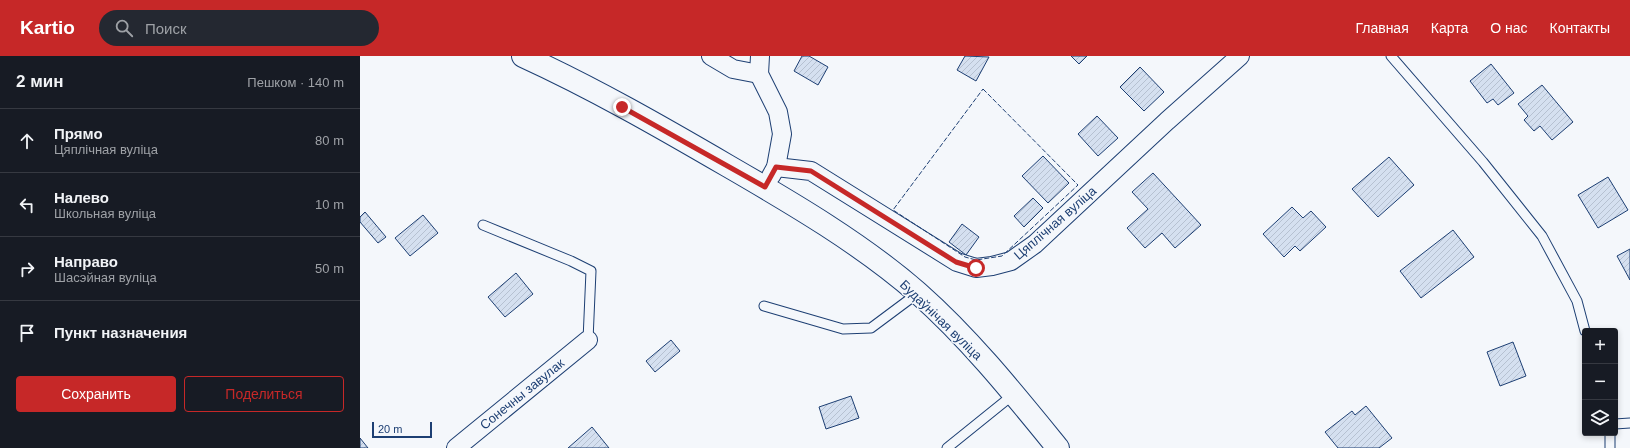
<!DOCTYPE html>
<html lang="ru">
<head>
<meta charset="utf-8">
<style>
	:root { --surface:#171b24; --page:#242831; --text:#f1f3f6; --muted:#9ea1a6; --line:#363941; --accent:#c62828 }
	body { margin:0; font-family:Helvetica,sans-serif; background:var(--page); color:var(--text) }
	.controls { position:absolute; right:12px; bottom:12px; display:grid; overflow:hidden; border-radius:4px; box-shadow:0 2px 6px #0003 }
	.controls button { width:36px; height:36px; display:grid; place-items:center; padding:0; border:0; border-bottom:1px solid var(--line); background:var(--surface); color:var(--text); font:20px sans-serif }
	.scale { position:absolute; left:12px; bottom:10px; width:60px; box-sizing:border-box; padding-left:4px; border:2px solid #1d3f73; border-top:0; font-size:11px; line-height:14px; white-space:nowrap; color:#1d3f73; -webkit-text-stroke:3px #f4f7fb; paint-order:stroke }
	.stop { position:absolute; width:12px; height:12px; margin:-9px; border:3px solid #c62828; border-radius:50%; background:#fff }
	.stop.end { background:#c62828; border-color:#fff; box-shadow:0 1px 4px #0008 }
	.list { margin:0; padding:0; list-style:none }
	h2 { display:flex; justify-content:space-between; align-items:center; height:52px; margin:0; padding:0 16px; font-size:17px }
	h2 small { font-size:13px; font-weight:400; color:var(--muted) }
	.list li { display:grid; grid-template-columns:26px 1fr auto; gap:12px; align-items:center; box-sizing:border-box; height:64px; padding:0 16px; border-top:1px solid var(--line) }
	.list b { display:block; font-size:15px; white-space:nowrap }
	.list p { margin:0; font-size:13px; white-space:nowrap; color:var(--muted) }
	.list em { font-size:13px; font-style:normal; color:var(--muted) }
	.actions { display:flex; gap:8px; padding:12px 16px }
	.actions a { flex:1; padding:9px 0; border:1px solid var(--accent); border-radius:4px; text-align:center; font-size:14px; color:var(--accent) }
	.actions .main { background:var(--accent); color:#fff }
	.icon { flex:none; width:22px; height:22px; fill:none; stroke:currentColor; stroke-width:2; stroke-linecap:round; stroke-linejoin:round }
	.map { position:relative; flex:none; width:1270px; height:392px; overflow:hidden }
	header { display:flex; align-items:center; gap:24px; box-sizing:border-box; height:56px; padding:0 20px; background:var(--accent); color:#fff }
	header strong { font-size:19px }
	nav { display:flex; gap:22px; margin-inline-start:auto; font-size:14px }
	.search { width:280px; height:36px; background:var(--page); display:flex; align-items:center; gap:10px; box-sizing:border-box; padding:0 14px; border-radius:22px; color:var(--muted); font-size:15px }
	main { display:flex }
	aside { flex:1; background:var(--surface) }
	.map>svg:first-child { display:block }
	.building { fill:url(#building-hatch); stroke:#1d3f73 }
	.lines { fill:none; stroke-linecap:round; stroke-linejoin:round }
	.service-casing { stroke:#1d3f73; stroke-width:11 }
	.minor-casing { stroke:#1d3f73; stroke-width:20 }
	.secondary-casing { stroke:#1d3f73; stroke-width:24 }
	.service { stroke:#f4f7fb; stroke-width:9 }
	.minor { stroke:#f4f7fb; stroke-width:18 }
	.secondary { stroke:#f4f7fb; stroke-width:22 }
	.fence { stroke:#1d3f73; stroke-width:1; stroke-dasharray:5 2; stroke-linecap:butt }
	.route { stroke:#c62828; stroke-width:5 }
	.labels { text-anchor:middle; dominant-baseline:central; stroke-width:3; stroke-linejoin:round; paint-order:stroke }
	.street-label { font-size:13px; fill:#1d3f73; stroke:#f4f7fb }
</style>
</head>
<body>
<header>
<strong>Kartio</strong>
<div class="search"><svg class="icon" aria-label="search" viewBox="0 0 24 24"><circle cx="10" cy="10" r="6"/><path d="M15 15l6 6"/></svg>Поиск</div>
<nav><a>Главная</a><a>Карта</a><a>О нас</a><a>Контакты</a></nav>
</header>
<main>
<aside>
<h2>2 мин<small>Пешком · 140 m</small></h2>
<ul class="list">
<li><svg class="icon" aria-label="ahead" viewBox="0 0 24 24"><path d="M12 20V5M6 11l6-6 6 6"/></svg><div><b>Прямо</b><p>Цяплічная вуліца</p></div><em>80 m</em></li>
<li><svg class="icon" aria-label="left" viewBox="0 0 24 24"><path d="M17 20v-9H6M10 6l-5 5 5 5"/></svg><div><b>Налево</b><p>Школьная вуліца</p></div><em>10 m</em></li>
<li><svg class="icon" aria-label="right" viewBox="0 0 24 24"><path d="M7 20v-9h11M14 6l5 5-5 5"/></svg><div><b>Направо</b><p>Шасэйная вуліца</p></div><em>50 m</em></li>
<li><svg class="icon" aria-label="arrive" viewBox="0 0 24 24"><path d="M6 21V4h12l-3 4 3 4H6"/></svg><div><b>Пункт назначения</b></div></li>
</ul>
<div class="actions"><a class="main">Сохранить</a><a>Поделиться</a></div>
</aside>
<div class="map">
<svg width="1270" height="392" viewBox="0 0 1270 392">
	<defs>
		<pattern id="building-hatch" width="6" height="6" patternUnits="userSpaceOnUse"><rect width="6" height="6" fill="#d5e0f0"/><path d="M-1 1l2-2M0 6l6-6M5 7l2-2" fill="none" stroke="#b6c1d1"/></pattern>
	</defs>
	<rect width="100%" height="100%" fill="#f4f7fb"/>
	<g class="building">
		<polygon points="442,0 449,0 468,11 458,29 434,15"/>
		<polygon points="605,0 629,1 616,25 597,14"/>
		<polygon points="711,0 727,0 719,8"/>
		<polygon points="1131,8 1154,37 1138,49 1133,43 1127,47 1110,25"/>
		<polygon points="780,11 804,36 784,55 760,31"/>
		<polygon points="1182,29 1213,66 1192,84 1180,70 1174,75 1164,64 1168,60 1158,48"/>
		<polygon points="737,60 758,82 738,100 718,78"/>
		<polygon points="683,100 709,127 688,147 662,120"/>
		<polygon points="1029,101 1054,129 1018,161 992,133"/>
		<polygon points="793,117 841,169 815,192 802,177 785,192 767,172 788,153 772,136"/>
		<polygon points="1248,121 1268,154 1238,172 1218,139"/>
		<polygon points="673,142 683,152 664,171 654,160"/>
		<polygon points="932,151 943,162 951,155 966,171 940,195 935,190 924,201 903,178"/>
		<polygon points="5,156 26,181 18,187 0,166 0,161"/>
		<polygon points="63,159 78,177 50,200 35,182"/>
		<polygon points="602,168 619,181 606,199 589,186"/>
		<polygon points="1093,174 1114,201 1061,242 1040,215"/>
		<polygon points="1270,193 1270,224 1257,200"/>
		<polygon points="156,217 173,238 145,261 128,241"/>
		<polygon points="311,284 320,295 295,316 286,305"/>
		<polygon points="1153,286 1166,320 1140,330 1127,296"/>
		<polygon points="491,340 499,362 466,373 459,351"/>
		<polygon points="1006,350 1032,382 1019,392 978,392 965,376 992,355 995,359"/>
		<polygon points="232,371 249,392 208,392"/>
		<polygon points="0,382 8,392 0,392"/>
	</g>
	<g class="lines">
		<g class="service-casing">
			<g id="service">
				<polyline points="1031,0 1123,106 1182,180 1217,245 1225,275"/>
				<polyline points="123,169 211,205 231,215 228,284"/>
				<polyline points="404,250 483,273 511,272 558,237"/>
				<polyline points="1255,368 1270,367"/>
				<polyline points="1250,377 1250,392"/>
				<polyline points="587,392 654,338"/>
			</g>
		</g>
		<g class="minor-casing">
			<g id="minor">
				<polyline points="351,0 373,13 399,18"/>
				<polyline points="400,0 399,18 418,56 422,78 416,111 411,120"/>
				<polyline points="416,111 451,115 597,206 616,212 632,210 651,205 675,188 807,65 880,0"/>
				<polyline points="96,392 228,284"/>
			</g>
		</g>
		<g class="secondary-casing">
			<path id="secondary" d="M 163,0 C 233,32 301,71 368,110 C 432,147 502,188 558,237 C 610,283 654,338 698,392"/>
		</g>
		<use href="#service" class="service"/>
		<use href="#minor" class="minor"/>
		<use href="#secondary" class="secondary"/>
		<polygon class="fence" points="623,33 718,129 642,200 616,204 605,201 533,154"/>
	</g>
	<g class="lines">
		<polyline class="route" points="262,51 405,131 416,111 451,115 596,206 616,212"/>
	</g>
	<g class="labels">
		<g class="street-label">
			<text transform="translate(695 167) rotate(-41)">Цяплічная вуліца</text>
			<text transform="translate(581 264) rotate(44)">Будаўнічая вуліца</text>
			<text transform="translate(162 338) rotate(-39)">Сонечны завулак</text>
		</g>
	</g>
</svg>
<div class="controls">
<button>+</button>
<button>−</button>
<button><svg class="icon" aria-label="layers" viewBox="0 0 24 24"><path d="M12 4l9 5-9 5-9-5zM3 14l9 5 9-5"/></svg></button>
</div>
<div class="scale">20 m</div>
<div class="stop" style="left:616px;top:212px"></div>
<div class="stop end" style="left:262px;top:51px"></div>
</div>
</main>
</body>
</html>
